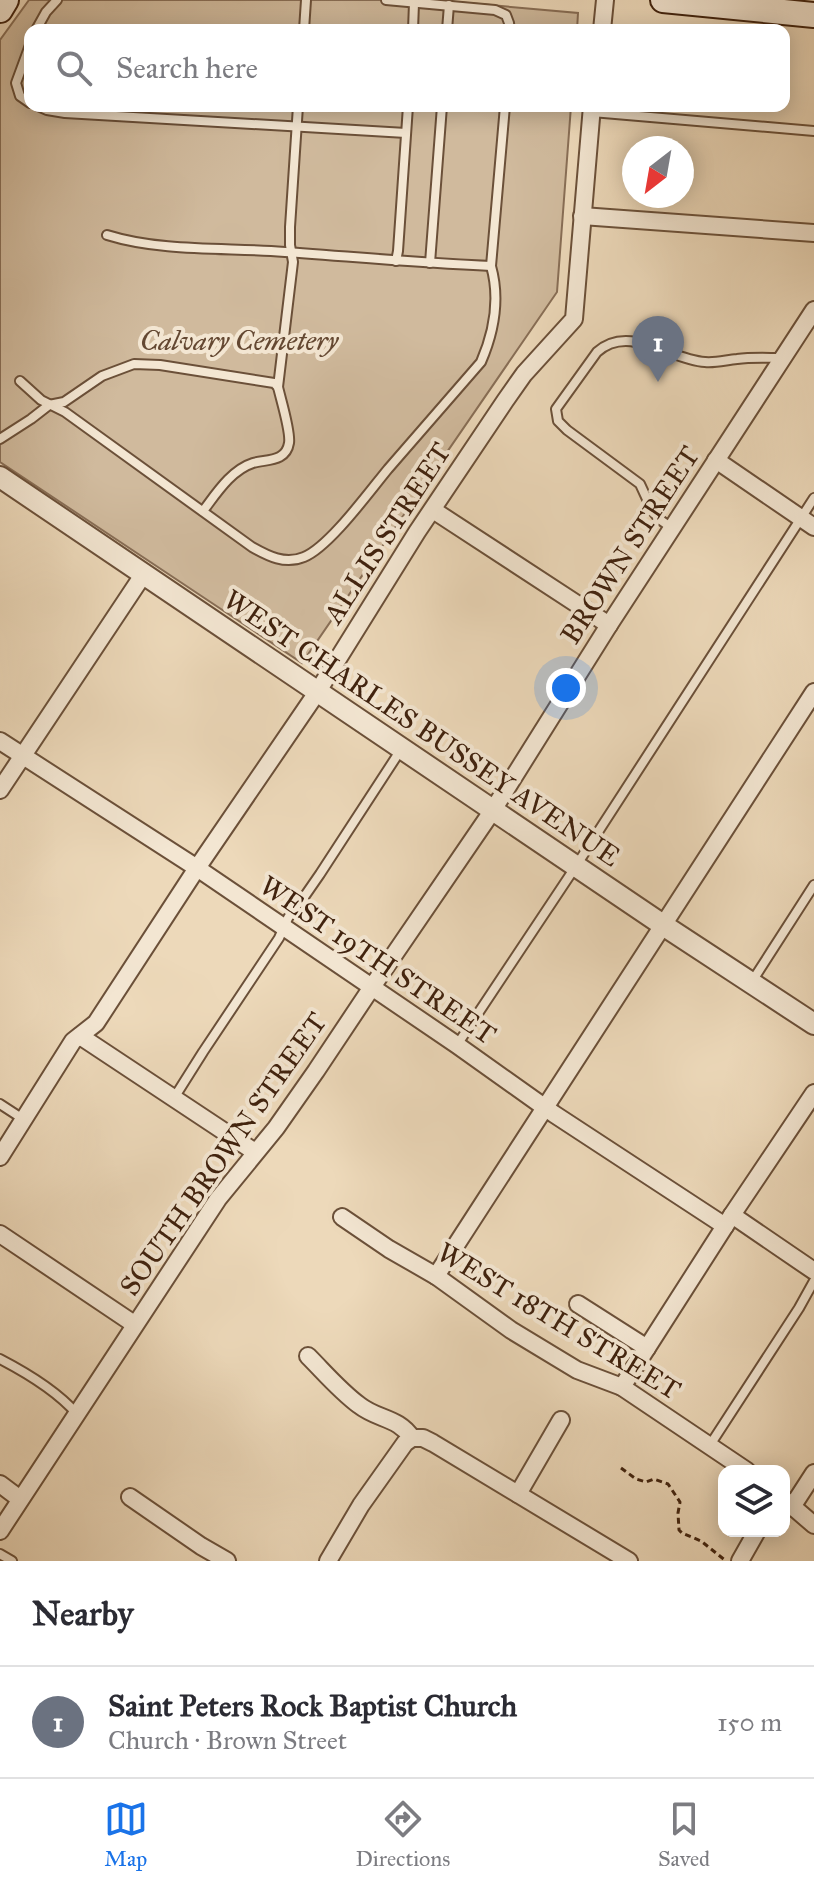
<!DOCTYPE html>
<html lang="en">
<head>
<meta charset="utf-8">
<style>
	:root { --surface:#fff; --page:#f7f7f7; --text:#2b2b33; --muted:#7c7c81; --line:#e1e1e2; --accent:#1a73e8 }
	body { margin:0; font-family:"IM FELL Great Primer",serif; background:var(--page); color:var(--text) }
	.controls { position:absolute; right:24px; bottom:24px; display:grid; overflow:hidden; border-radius:16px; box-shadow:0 4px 20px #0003 }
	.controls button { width:72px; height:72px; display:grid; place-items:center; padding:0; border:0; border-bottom:2px solid var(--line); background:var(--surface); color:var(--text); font:40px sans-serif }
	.compass { position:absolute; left:622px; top:136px; width:72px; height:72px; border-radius:50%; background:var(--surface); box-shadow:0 4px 20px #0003; rotate:211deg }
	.you { position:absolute; left:566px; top:688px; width:28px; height:28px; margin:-20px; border:6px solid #fff; border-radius:50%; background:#1a73e8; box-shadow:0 0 0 12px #1a73e833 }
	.badge { display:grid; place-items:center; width:52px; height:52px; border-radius:50%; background:var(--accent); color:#fff; font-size:26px; font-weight:700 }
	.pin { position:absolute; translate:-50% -66px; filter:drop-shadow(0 2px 4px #0008) }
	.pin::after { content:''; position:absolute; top:42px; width:28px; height:24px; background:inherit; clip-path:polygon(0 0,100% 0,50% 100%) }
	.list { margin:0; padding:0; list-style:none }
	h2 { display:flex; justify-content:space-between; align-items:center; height:104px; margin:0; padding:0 32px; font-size:34px }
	h2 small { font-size:26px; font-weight:400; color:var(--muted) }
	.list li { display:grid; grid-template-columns:52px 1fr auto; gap:24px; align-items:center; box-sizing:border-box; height:112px; padding:0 32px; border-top:2px solid var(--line) }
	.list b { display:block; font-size:30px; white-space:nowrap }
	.list p { margin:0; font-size:26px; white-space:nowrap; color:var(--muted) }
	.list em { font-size:26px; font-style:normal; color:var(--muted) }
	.icon { flex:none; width:44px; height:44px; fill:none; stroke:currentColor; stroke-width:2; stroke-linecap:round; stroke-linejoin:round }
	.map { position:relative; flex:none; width:814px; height:1561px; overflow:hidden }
	.search { position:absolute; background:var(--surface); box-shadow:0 4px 20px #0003; left:24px; right:24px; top:24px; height:88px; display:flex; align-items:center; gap:20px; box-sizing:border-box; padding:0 28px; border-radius:16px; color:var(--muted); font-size:30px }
	.sheet { height:216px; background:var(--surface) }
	nav { display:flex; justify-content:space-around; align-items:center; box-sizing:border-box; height:112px; border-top:2px solid var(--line); background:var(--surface); font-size:22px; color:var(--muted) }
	nav a { display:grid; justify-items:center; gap:4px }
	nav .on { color:var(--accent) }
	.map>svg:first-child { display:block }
	.green { fill:#d0ba9d; stroke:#886e56; stroke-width:2 }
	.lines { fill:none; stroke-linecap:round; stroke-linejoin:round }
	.service-casing { stroke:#6b5039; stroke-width:12 }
	.minor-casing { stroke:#6b5039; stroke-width:20 }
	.tertiary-casing { stroke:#6b5039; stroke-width:24 }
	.secondary-casing { stroke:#40220e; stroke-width:28 }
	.path { stroke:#40220e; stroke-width:3; stroke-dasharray:6 4; stroke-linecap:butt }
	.service { stroke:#f3e6d2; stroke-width:8 }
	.minor { stroke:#f3e6d2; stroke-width:16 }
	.tertiary { stroke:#f3e6d2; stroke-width:20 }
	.secondary { stroke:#f3e6d2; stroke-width:24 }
	.labels { text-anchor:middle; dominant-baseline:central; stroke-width:8; stroke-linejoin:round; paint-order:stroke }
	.park-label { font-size:28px; font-style:italic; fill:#644832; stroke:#f3e6d2 }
	.street-label { font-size:28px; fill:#40220e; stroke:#f3e6d2 }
</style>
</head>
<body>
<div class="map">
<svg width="814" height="1561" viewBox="0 0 814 1561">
	<rect width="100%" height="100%" fill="#edd9ba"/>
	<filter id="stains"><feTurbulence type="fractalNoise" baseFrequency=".0025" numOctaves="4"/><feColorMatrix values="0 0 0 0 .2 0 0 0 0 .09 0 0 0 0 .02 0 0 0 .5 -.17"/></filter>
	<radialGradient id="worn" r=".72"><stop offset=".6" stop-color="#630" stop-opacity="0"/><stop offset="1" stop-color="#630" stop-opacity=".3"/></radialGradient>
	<polygon class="green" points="29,0 434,0 578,13 577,30 30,30 30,106 571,106 557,292 302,663 0,462 0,40"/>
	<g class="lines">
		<g class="service-casing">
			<g id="service">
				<polyline points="386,0 495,10 506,15 509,23 510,30"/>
				<polyline points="36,30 46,12 57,0"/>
				<polyline points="304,30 306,0"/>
				<polyline points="413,30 414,3"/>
				<polyline points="447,30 449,5"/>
				<polyline points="30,45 16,83 20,96 30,103"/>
				<polyline points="38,106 47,110 65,113 406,133"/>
				<polyline points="592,112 814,131"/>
				<path d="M 107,235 C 158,251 219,248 271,251 C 345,256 418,263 491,266"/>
				<polyline points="396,261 398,251 408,106"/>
				<polyline points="430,263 442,106"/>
				<path d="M 20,381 L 41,400 L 65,412 L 252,547 C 268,556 285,565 304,557 C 329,547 369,492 388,469 C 419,433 450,398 481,362 C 494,332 500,298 491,266 L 505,106"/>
				<polyline points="278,387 293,262 290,245 290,227 298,106"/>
				<path d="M 0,439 L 31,419 L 49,405 L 64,402 L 102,376 L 134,364 L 160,365 L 274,383 L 278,387 C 281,400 291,432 289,443 C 286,462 267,459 253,463 C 231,470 216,494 203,511"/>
				<path d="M 672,528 L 659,519 L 652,510 L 640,484 L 567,430 L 558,421 L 556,409 L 597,352 C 629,323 670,360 705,362 C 716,363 726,360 737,359 C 752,357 767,358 782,358"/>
				<polyline points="751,983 814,885"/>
				<polyline points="457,1045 576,866 814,498"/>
				<polyline points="174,1098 203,1052 279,938 288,918 295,907 302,900 320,874 402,748"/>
				<polyline points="0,1104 23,1119"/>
				<path d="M 0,1359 C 27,1373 57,1391 77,1414"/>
				<polyline points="710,1445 799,1308 814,1281"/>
				<polyline points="0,1554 12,1561"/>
			</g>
		</g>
		<g class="minor-casing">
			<g id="minor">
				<polyline points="602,30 605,0"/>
				<polyline points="582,216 814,233"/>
				<polyline points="716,460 814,527"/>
				<polyline points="433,510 609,625"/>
				<polyline points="0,741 197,868 457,1045 554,1114 725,1226"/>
				<polyline points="0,790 143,575"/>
				<polyline points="80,1036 255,1152"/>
				<polyline points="0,1157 73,1041 96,1023 197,868 318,691 417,532 505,401 524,374 574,319 592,106"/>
				<polyline points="732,1215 814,1271"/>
				<polyline points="342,1217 389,1249 436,1276 511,1330 577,1370 622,1387 747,1471"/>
				<polyline points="0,1234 134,1324"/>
				<polyline points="436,1276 814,692"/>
				<polyline points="578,1304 647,1348"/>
				<path d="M 308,1356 C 324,1372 340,1391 359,1405 C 378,1420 398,1417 412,1438 L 423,1438 L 433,1443 L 629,1561"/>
				<polyline points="622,1387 732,1215 814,1093"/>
				<polyline points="0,1484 20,1499"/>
				<polyline points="518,1494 561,1420"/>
				<polyline points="130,1497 201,1546 227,1561"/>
				<polyline points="785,1500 814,1525"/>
				<polyline points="784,1508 792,1507 814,1473"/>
				<polyline points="0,1531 218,1199 276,1128 316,1071 372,987 493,810 609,625 814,310"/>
				<polyline points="328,1561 361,1505 405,1443 412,1438"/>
				<polyline points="740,1561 757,1531"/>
			</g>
		</g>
		<g class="tertiary-casing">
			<polyline id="tertiary" points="0,477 663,925 814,1024"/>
		</g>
		<g class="secondary-casing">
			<g id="secondary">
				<polyline points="663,0 814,15"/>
				<polyline points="0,10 6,0"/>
			</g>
		</g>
		<polyline class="path" points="621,1468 636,1479 646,1482 654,1479 668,1484 680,1502 678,1513 679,1530 682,1533 701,1541 726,1561"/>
		<use href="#service" class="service"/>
		<use href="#minor" class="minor"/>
		<use href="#tertiary" class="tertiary"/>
		<use href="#secondary" class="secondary"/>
	</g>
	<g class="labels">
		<g class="park-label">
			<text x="239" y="340">Calvary Cemetery</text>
		</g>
		<g class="street-label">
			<text transform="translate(387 533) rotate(-57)">ALLIS STREET</text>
			<text transform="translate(630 545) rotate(-57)">BROWN STREET</text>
			<text transform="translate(422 728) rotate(34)">WEST CHARLES BUSSEY AVENUE</text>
			<text transform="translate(378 960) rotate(34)">WEST 19TH STREET</text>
			<text transform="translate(223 1154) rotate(-55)">SOUTH BROWN STREET</text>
			<text transform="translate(559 1321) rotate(31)">WEST 18TH STREET</text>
		</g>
	</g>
	<rect width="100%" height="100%" filter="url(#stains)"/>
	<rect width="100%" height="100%" fill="url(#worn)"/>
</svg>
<div class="controls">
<button><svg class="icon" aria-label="layers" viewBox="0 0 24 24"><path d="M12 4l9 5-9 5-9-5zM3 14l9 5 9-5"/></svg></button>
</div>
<svg class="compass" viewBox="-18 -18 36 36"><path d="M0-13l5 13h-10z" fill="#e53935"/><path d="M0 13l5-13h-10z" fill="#7c7c81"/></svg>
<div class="you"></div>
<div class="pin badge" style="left:658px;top:382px;background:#6b7280">1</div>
<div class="search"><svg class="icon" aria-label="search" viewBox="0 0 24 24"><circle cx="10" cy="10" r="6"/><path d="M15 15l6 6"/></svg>Search here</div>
</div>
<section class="sheet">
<h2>Nearby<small></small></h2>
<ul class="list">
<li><span class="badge" style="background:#6b7280">1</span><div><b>Saint Peters Rock Baptist Church</b><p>Church · Brown Street</p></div><em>150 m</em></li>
</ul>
</section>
<nav>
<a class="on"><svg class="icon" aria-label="map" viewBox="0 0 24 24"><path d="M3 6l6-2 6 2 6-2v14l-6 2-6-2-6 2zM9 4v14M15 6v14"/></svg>Map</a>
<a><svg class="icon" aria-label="directions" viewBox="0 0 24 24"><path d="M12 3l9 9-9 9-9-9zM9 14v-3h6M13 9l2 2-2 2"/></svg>Directions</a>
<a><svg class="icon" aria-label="saved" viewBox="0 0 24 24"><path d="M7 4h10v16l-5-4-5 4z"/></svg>Saved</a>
</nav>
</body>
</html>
